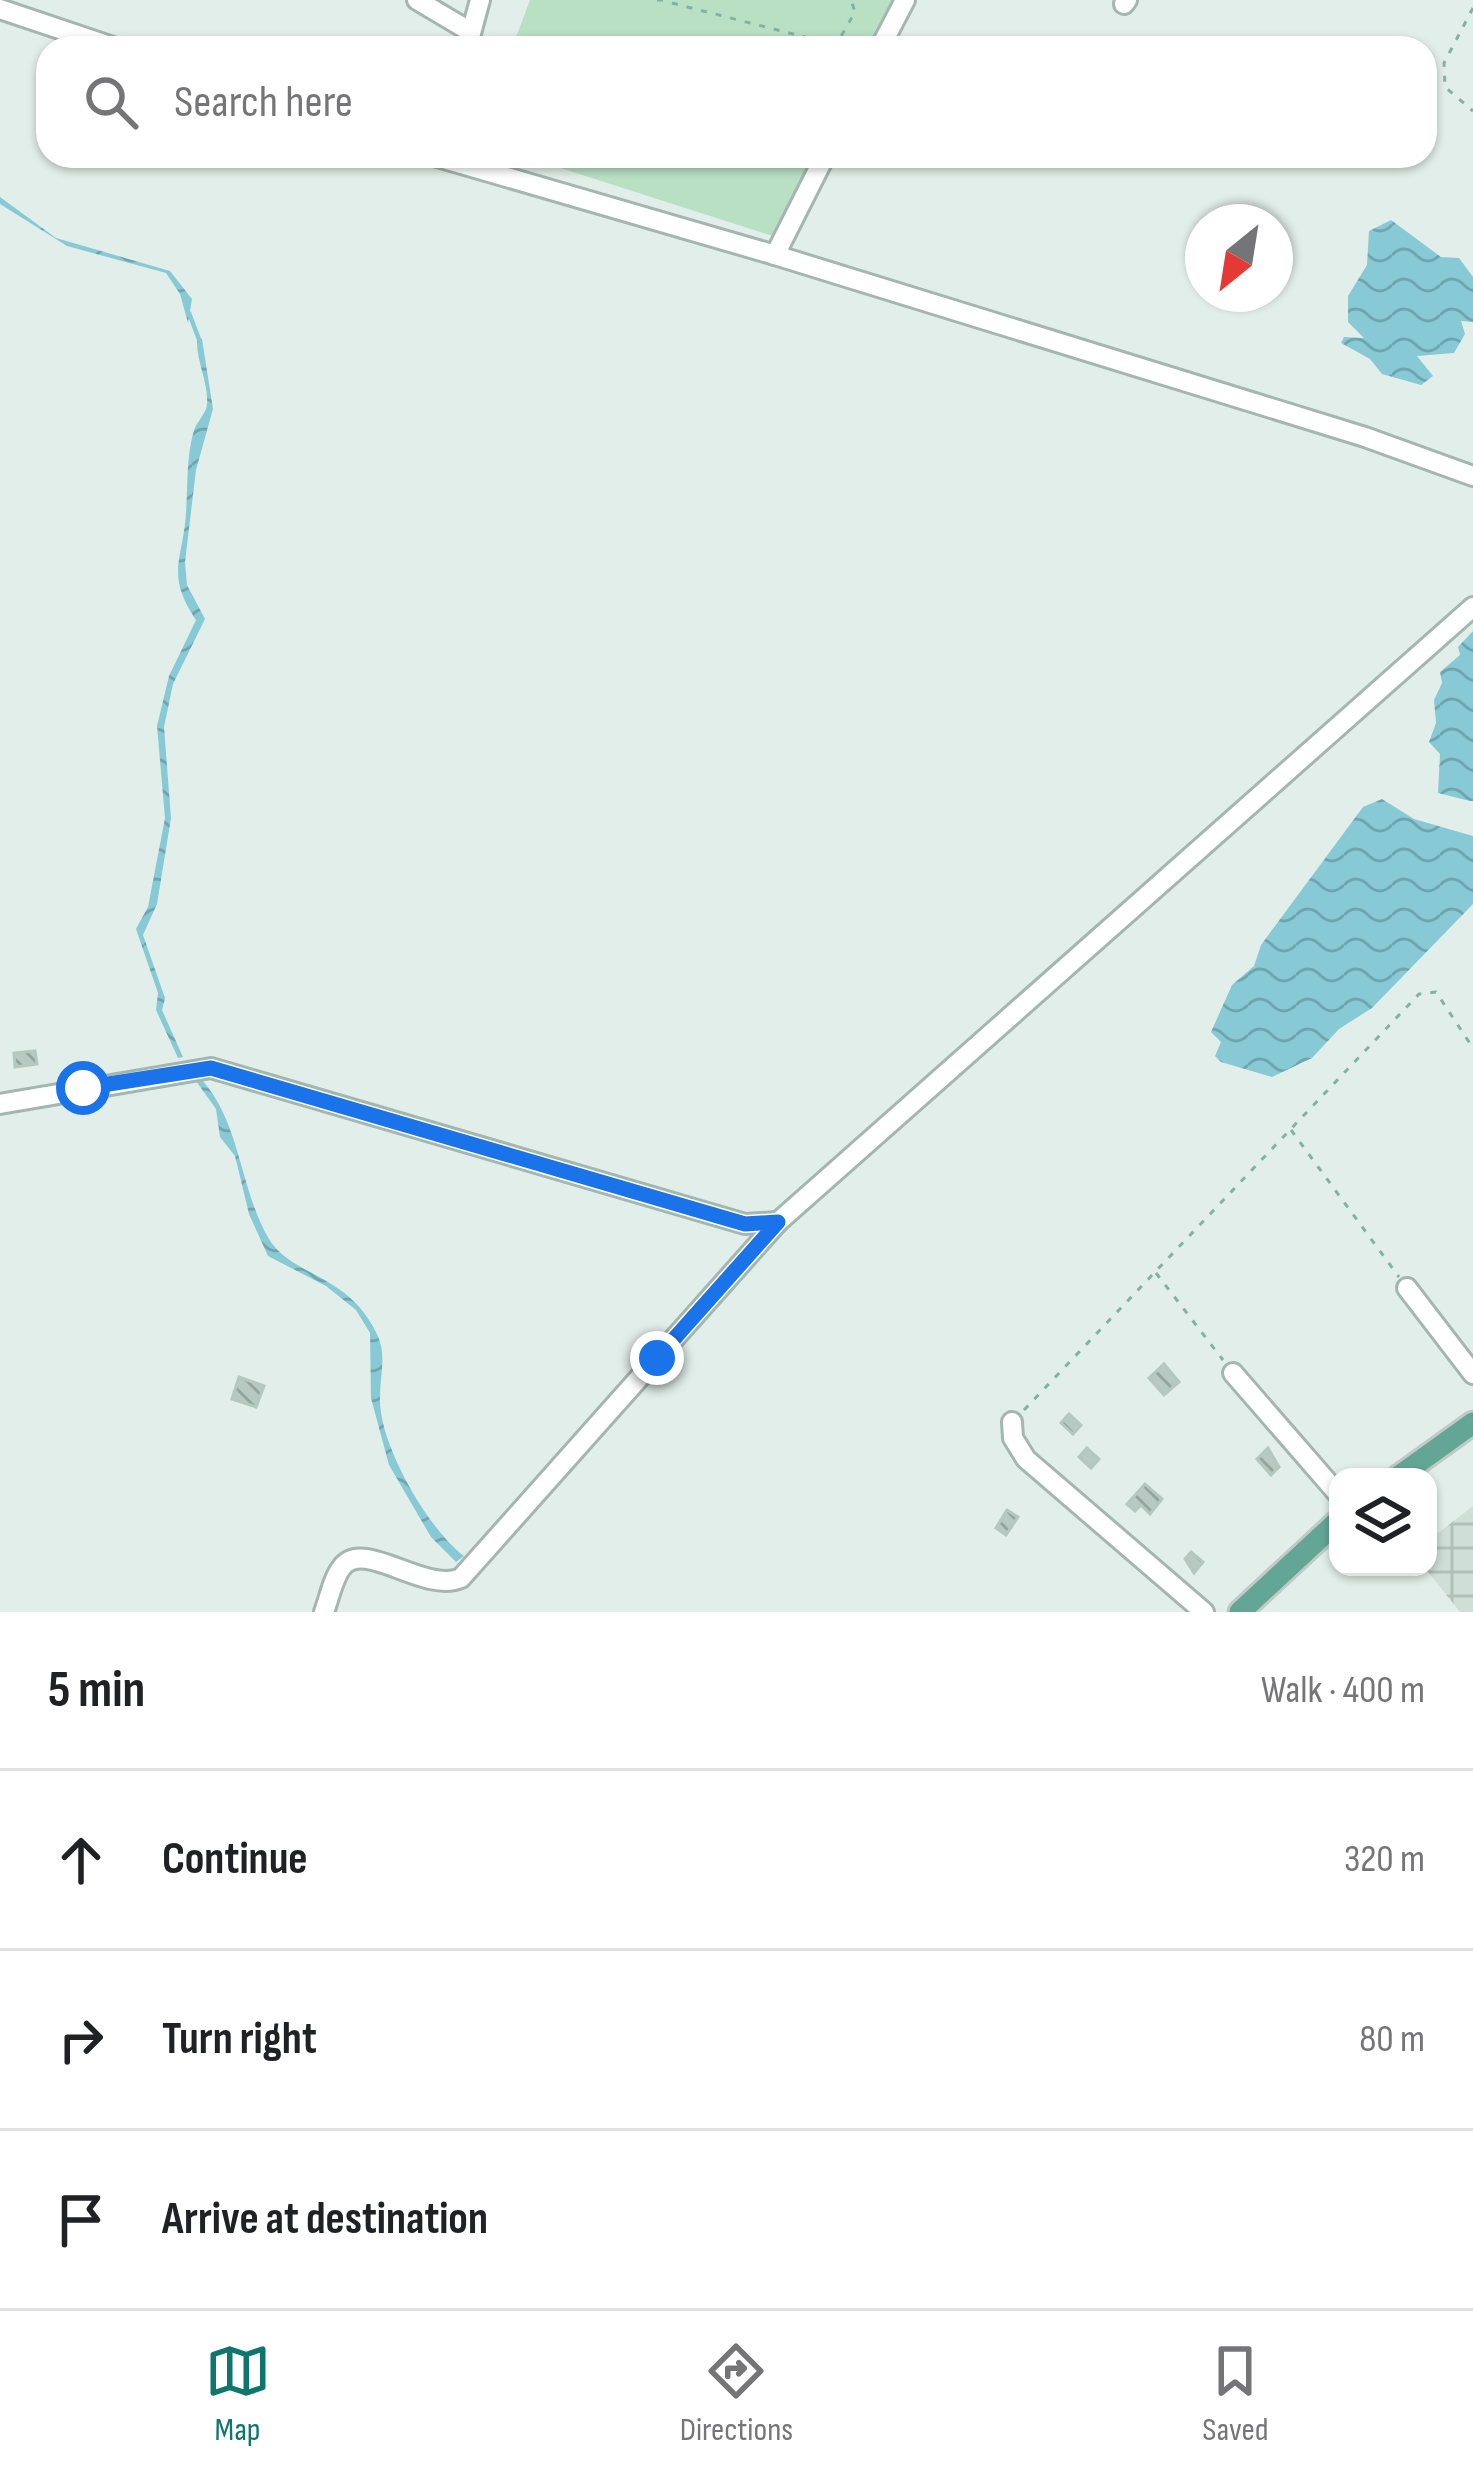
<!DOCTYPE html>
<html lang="en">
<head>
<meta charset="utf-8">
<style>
	:root { --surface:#fff; --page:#f2f2f2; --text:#202124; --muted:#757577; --line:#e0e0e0; --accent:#0f766e }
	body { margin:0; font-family:"Sofia Sans Condensed",sans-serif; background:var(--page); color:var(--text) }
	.controls { position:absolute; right:36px; bottom:36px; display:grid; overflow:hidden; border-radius:24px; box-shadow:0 3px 9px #0004 }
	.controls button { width:108px; height:108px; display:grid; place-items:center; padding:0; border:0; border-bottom:3px solid var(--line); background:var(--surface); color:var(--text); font:60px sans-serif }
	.compass { position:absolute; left:1185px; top:204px; width:108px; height:108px; border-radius:50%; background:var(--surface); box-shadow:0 3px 9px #0004; rotate:210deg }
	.stop { position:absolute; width:36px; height:36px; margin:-27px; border:9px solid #1a73e8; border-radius:50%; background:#fff }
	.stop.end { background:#1a73e8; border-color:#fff; box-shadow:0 3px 12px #0008 }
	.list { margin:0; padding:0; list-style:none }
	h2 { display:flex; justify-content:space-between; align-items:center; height:156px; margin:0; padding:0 48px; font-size:51px }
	h2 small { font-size:39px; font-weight:400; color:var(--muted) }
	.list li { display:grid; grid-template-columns:78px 1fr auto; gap:36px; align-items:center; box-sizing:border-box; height:180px; padding:0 48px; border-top:3px solid var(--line) }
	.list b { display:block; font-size:45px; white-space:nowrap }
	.list em { font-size:39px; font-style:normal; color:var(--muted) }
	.icon { flex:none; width:66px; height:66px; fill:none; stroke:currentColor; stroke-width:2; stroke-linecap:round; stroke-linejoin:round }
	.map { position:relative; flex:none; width:1473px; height:1612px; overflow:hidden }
	.search { position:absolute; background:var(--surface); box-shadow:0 3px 9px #0004; left:36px; right:36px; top:36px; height:132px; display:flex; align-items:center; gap:30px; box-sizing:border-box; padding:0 42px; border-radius:36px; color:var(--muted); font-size:45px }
	.sheet { height:696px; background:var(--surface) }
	nav { display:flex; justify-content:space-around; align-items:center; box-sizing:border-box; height:168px; border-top:3px solid var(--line); background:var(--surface); font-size:33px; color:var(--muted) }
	nav a { display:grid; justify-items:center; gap:6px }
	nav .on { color:var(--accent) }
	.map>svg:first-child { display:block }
	.industrial { fill:url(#industrial-grid) }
	.pitch { fill:#bae0c4 }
	.water { fill:url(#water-waves) }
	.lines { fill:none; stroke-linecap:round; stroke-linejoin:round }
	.stream { stroke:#87cad6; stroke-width:4.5 }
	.building { fill:url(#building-back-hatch); stroke:#b4c8c0; stroke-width:3 }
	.minor-casing { stroke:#a4b6b0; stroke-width:24 }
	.major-casing { stroke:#c1cac7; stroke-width:27 }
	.path { stroke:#80b3a4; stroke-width:3; stroke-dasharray:6 9; stroke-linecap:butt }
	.minor { stroke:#fff; stroke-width:18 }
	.major { stroke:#64a695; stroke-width:21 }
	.route { stroke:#1a73e8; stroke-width:15 }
</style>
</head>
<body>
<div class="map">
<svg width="1473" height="1612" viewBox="0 0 1473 1612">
	<defs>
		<pattern id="industrial-grid" width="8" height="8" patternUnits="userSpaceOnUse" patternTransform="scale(3)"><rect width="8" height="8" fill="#d0ded8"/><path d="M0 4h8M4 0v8" fill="none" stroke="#b2c0ba"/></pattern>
		<pattern id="water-waves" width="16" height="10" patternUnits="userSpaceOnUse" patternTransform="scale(3)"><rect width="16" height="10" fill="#87cad6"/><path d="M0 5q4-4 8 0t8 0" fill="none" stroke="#6ea5af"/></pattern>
		<pattern id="building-back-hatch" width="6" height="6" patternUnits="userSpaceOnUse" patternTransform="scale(3)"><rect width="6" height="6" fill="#b7c9c2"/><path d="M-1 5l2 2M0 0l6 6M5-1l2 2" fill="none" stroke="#94a59f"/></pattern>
	</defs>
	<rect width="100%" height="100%" fill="#e2eee9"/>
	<polygon class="industrial" points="1473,1506 1473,1612 1460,1612 1424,1567 1428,1541"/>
	<g class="pitch">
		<polygon points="530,0 894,0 871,48 512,48"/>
		<polygon points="523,156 819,156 776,237"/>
	</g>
	<g class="water">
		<polygon points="0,197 56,238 170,271 192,299 188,323 180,294 166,273 67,246 0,204"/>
		<polygon points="1391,220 1441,257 1459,258 1473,277 1473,322 1461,321 1465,334 1454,353 1417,356 1433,376 1421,385 1382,374 1370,359 1341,343 1344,337 1364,338 1348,322 1348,296 1367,265 1369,231"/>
		<path d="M 202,339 L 213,409 L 196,470 L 185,562 L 187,585 L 205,619 L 173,684 L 164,727 L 171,818 L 157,904 L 143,935 L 165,998 L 162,1010 L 183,1057 L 178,1058 L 156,1010 L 158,993 L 136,929 L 148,907 L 165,818 L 157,726 L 169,676 L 196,620 C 165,573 183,561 186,513 C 188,485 186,458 194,430 C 197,422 206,413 207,405 C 209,384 196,361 197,340 Z"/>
		<polygon points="1473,631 1473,801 1470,801 1438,793 1440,754 1429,742 1436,723 1434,700 1442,683 1440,672 1460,655 1458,647"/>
		<polygon points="1382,799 1414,819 1473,836 1473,904 1372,1008 1339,1029 1312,1058 1272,1077 1221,1062 1215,1056 1221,1042 1211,1032 1232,985 1254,966 1261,945 1363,807"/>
		<path d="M 196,1081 L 203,1081 C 241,1125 240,1190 269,1239 C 292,1277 348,1273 377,1334 C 387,1356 380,1374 380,1397 C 378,1443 428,1529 464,1556 L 456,1562 L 431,1537 L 389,1465 L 371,1398 L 370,1333 L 356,1310 L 326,1286 L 268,1256 L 249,1214 L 235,1156 L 220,1137 L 216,1109 Z"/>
	</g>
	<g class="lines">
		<polyline class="stream" points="189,313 200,342"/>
	</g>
	<g class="building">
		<polygon points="35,1051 37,1064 15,1067 14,1053"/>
		<polygon points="1164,1364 1179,1382 1164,1395 1149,1378"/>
		<polygon points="239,1377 264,1386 256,1407 232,1399"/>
		<polygon points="1069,1414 1081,1425 1073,1434 1061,1423"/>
		<polygon points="1087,1448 1099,1459 1091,1468 1079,1457"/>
		<polygon points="1268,1448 1279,1467 1271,1475 1257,1459"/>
		<polygon points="1145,1484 1162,1499 1150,1514 1141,1505 1135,1511 1127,1504"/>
		<polygon points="1007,1510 1018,1517 1006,1535 996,1528"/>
		<polygon points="1191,1552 1203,1562 1194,1573 1185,1559"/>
	</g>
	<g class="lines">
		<g class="minor-casing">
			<g id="minor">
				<polyline points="417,0 471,32"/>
				<polyline points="1124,4 1127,0"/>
				<polyline points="0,9 116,48"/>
				<polyline points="467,48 480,0"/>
				<polyline points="880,48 905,0"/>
				<polyline points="434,156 775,255 1365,437 1473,476"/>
				<polyline points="775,255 825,156"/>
				<polyline points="0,1104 211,1068 745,1224 778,1222"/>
				<polyline points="1407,1288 1473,1374"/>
				<polyline points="1233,1373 1338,1494"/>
				<polyline points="1012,1422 1013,1438 1026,1459 1204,1612"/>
				<path d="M 324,1612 C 329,1599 333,1578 342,1567 C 364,1538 424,1594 461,1578 L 778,1222 L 1473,607"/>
			</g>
		</g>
		<g class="major-casing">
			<g id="major">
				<polyline points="1398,1477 1473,1423"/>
				<polyline points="1240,1612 1338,1521"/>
			</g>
		</g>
		<g class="path">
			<polyline points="657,0 672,0"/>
			<polyline points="672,3 836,45 855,12 851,0"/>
			<polyline points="1473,8 1444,63 1445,87 1473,111"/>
			<polyline points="1291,1130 1399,1277"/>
			<polyline points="1156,1273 1223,1360"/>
			<polyline points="1024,1410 1419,994 1436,992 1473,1048"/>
		</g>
		<use href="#minor" class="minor"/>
		<use href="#major" class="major"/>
	</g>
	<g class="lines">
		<polyline class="route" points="83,1088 211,1068 745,1224 778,1222 657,1358"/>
	</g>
</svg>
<div class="controls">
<button><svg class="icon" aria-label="layers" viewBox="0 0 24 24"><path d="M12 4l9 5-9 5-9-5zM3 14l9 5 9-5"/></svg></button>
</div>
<svg class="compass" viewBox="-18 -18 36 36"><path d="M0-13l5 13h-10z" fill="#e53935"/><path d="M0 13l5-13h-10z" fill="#757577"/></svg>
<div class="stop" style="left:83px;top:1088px"></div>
<div class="stop end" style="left:657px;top:1358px"></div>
<div class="search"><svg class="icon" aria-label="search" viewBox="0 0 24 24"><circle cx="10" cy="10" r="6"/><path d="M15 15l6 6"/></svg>Search here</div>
</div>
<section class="sheet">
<h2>5 min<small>Walk · 400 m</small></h2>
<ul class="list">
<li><svg class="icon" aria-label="ahead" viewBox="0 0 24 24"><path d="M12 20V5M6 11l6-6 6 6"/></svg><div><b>Continue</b></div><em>320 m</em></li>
<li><svg class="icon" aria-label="right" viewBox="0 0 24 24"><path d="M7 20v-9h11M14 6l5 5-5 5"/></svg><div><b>Turn right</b></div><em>80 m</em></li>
<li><svg class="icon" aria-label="arrive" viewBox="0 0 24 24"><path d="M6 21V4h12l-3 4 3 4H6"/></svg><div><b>Arrive at destination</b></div></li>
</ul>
</section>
<nav>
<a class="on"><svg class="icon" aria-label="map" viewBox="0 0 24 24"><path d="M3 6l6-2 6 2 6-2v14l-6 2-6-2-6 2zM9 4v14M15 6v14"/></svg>Map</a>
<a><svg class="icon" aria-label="directions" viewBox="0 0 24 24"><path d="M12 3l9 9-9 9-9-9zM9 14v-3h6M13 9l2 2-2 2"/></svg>Directions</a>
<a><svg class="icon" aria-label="saved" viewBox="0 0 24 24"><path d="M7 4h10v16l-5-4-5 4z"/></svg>Saved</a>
</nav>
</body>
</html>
